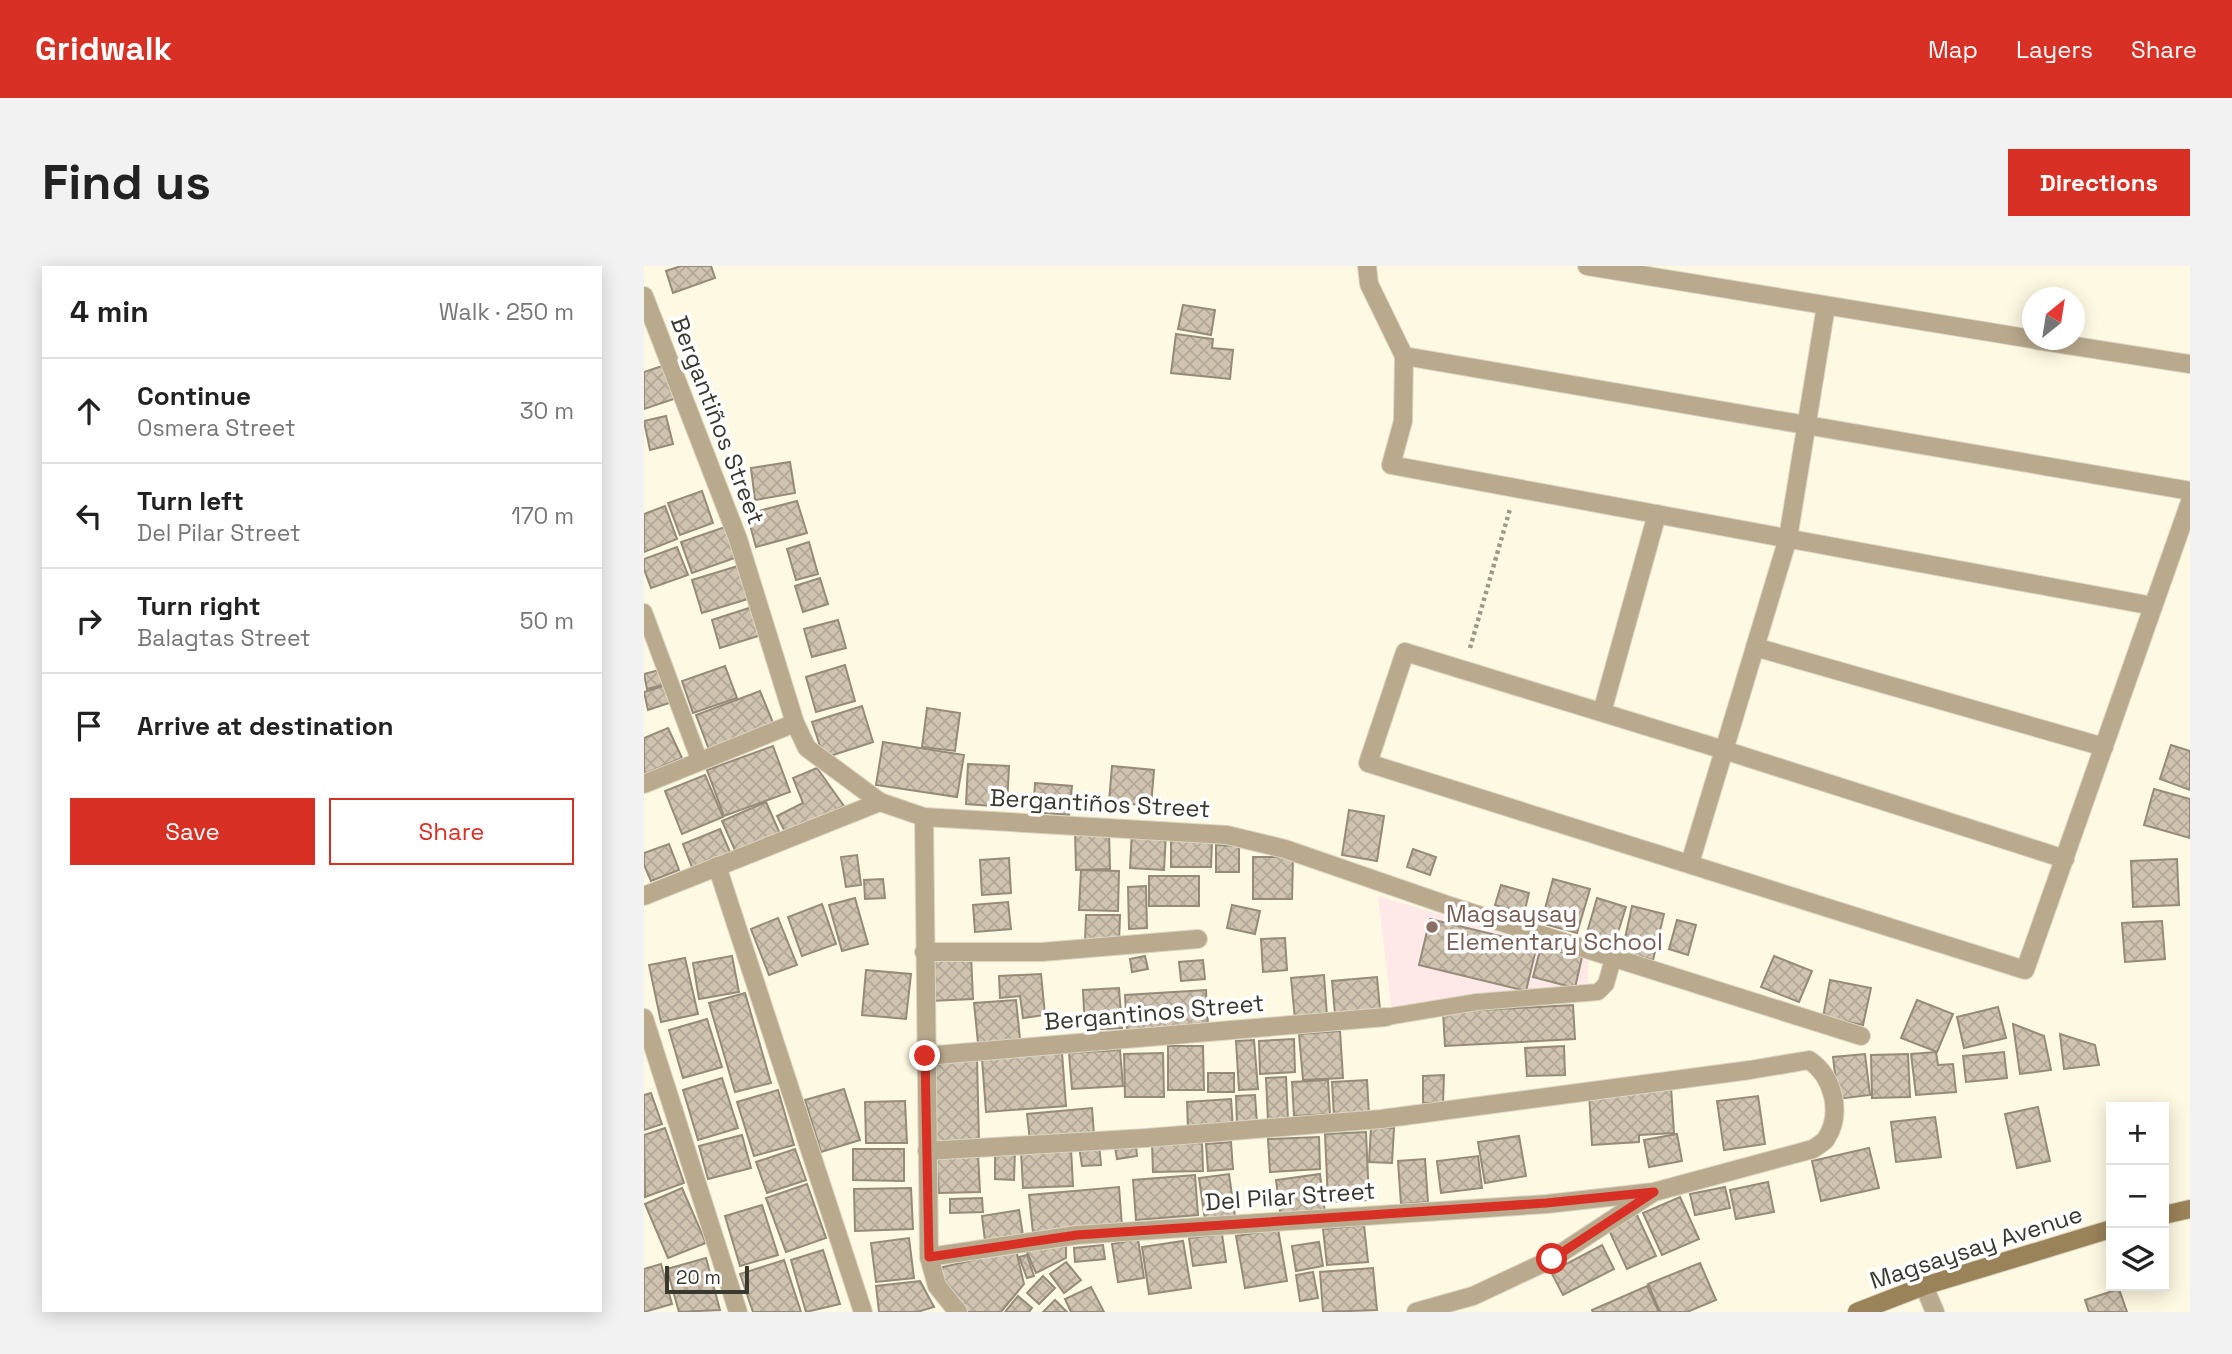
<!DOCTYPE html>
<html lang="en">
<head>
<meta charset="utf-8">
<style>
	:root { --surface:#fff; --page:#f2f2f2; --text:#222; --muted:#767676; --line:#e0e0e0; --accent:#d93025 }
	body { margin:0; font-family:"Space Grotesk",sans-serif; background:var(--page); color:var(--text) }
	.controls { position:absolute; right:21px; bottom:21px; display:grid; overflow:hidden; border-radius:0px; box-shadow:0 4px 18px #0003 }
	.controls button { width:63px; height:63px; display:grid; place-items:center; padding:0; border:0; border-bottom:2px solid var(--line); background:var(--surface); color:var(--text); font:35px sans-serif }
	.compass { position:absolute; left:1378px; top:21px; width:63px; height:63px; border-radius:50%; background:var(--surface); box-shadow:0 4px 18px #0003; rotate:30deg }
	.scale { position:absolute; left:21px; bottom:18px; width:84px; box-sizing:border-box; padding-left:7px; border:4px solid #3a3930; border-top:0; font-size:19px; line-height:24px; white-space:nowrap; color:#3a3930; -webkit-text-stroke:5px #fff; paint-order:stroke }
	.stop { position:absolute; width:21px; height:21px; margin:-16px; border:5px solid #d93025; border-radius:50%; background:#fff }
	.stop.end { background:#d93025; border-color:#fff; box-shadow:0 2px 7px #0008 }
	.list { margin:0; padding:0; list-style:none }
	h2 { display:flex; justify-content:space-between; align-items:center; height:91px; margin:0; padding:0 28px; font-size:30px }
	h2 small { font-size:23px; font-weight:400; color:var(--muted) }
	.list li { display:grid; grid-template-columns:46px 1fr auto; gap:21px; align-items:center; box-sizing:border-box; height:105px; padding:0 28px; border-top:2px solid var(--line) }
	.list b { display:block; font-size:26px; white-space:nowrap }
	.list p { margin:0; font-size:23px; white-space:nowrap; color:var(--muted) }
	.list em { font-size:23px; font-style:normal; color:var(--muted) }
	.actions { display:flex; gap:14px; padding:21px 28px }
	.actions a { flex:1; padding:16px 0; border:2px solid var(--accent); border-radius:0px; text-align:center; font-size:24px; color:var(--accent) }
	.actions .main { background:var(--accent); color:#fff }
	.icon { flex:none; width:38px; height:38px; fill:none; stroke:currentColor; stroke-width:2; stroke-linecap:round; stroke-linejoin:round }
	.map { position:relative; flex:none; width:1546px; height:1046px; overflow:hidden; border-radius:0px }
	header { display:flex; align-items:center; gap:42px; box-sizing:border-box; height:98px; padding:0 35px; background:var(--accent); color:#fff }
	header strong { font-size:33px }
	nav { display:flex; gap:38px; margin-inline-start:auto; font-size:24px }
	.intro { display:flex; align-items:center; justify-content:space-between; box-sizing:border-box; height:168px; padding:0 42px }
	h1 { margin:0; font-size:49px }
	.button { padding:18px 32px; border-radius:0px; background:var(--accent); color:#fff; font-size:24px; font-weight:700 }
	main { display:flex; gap:42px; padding:0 42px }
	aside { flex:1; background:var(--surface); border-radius:0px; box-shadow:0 4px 18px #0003 }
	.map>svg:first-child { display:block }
	.education { fill:#fee8e8 }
	.building { fill:url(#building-cross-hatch); stroke:#968a78; stroke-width:2 }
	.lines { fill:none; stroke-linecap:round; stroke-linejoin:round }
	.lane-casing { stroke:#dbd6c2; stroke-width:18 }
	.street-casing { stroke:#dbd6c2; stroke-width:20 }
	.secondary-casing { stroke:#dbd6c2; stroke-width:20 }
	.path { stroke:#9c9989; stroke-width:4.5; stroke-dasharray:3.5 3.5; stroke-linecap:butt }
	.lane { stroke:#b9a98d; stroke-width:16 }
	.street { stroke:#b9a98d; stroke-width:18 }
	.secondary { stroke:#9a8259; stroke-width:18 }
	.route { stroke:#d93025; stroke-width:9 }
	.education-dot { fill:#8d6e63; stroke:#fff; stroke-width:2.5 }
	.labels { text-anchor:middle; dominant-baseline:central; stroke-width:7; stroke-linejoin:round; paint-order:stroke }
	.street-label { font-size:24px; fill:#3a3930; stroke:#fff }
	.education-label { font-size:24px; fill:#785e54; stroke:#fff; text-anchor:start }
</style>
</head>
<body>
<header>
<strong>Gridwalk</strong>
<nav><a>Map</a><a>Layers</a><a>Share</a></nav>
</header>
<div class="intro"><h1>Find us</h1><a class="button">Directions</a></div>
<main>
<aside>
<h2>4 min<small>Walk · 250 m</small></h2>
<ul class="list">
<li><svg class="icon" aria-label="ahead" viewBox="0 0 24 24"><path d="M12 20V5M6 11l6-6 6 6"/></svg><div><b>Continue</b><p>Osmera Street</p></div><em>30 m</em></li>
<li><svg class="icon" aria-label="left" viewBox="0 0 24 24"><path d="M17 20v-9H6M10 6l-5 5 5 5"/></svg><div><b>Turn left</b><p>Del Pilar Street</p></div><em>170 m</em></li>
<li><svg class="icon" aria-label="right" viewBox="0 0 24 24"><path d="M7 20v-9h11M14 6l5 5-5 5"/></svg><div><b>Turn right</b><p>Balagtas Street</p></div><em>50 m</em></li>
<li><svg class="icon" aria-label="arrive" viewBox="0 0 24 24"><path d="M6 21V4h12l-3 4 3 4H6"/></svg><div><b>Arrive at destination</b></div></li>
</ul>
<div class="actions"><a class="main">Save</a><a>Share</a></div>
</aside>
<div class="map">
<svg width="1546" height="1046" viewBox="0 0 1546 1046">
	<defs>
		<pattern id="building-cross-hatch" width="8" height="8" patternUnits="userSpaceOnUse" patternTransform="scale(1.75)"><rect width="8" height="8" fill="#d0c3b0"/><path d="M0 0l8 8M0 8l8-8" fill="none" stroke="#b3a898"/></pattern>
	</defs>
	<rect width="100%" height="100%" fill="#fef9e2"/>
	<polygon class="education" points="734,630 944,692 944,719 748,746"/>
	<g class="building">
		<polygon points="37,0 67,0 71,12 29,27 22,5"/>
		<polygon points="539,39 571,44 567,69 534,63"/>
		<polygon points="532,68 569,73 568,82 589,84 586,113 527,107"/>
		<polygon points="21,99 33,132 0,143 0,106"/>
		<polygon points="22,150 29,178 6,184 0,155"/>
		<polygon points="146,196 151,227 111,234 107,202"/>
		<polygon points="58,225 69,257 36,269 24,237"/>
		<polygon points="153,235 163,267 112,281 103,248"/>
		<polygon points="21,240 33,273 0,286 0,248"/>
		<polygon points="81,261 91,292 48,307 37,276"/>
		<polygon points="165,276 174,308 152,314 143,283"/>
		<polygon points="33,281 44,309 7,322 0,303 0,293"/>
		<polygon points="97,299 107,332 58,347 48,314"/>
		<polygon points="176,312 184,338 159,346 151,320"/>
		<polygon points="108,341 117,369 76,382 68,354"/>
		<polygon points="194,354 202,382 168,391 160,363"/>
		<polygon points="201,399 211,435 172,446 162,411"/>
		<polygon points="81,400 93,432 49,447 38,415"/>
		<polygon points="19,403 23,418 3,423 0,408"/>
		<polygon points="25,418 31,435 4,444 0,426"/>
		<polygon points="116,425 132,464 67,489 52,449"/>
		<polygon points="218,440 229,476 180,492 168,456"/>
		<polygon points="283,442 316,447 311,485 278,481"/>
		<polygon points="24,462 38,492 0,508 0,472"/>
		<polygon points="239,476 320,489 313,531 232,519"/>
		<polygon points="1527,479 1546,485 1546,524 1516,513"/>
		<polygon points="129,480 146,526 80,550 63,504"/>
		<polygon points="324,498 365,500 363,541 322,538"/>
		<polygon points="468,500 510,504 507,540 465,536"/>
		<polygon points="173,502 200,540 142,568 133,550 159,537 149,512"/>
		<polygon points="61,509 79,551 38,568 21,525"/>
		<polygon points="391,517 428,520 425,549 389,546"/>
		<polygon points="1510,523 1546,533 1546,572 1500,559"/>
		<polygon points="122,536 137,570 93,589 78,555"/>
		<polygon points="705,544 740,550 733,595 698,589"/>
		<polygon points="76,563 89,593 51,609 39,578"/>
		<polygon points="465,564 466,603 432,604 431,565"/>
		<polygon points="488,564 522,567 520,604 486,602"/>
		<polygon points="527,575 568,575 567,601 527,601"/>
		<polygon points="25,578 35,604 7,615 0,599 0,587"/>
		<polygon points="572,579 595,580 595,606 572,606"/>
		<polygon points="769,583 792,591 786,609 763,601"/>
		<polygon points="213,589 217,619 202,621 197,591"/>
		<polygon points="609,591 649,591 648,633 609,633"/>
		<polygon points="365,592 367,627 338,629 336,594"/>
		<polygon points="1533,593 1535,639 1489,641 1487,595"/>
		<polygon points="437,604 475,605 474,645 435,644"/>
		<rect x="505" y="610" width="50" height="30"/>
		<polygon points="239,613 241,632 221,633 220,614"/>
		<polygon points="909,613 946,623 933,667 897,657"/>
		<polygon points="857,619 885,627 880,647 851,639"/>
		<polygon points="502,620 503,662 485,663 484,621"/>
		<polygon points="211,632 224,678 198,685 185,639"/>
		<polygon points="953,632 982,641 970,679 942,670"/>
		<polygon points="364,636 367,663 331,666 329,639"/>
		<polygon points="178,638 192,678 158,690 144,651"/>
		<polygon points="588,639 616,645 611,668 583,662"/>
		<polygon points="988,640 1020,648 1009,694 978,686"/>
		<polygon points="442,649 476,649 475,677 441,676"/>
		<polygon points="134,652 153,699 125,709 107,663"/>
		<polygon points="786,653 893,679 882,725 775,699"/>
		<polygon points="1033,654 1052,659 1044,689 1025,683"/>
		<polygon points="1518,655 1521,693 1481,696 1478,657"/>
		<polygon points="641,672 643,704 619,706 617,673"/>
		<polygon points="897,681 938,691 931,722 889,711"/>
		<polygon points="327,689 329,733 286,735 283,691"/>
		<polygon points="88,690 95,726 55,733 49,697"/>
		<polygon points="501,690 504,703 488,706 486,693"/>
		<polygon points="1130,690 1168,705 1155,736 1117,721"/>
		<polygon points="41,692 54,748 17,756 5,699"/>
		<polygon points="559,694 561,713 537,715 535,696"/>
		<polygon points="222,704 267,708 262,753 218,749"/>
		<polygon points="397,708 401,749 379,752 376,730 356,732 355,710"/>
		<polygon points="680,709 683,750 651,753 647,712"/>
		<polygon points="733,711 736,744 691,748 688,715"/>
		<polygon points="1186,714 1227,722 1219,759 1179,751"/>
		<polygon points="475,722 478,762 441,764 439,724"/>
		<polygon points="562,724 564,760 483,765 481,729"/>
		<polygon points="101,727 127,817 91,826 65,737"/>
		<polygon points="372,734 376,773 334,777 330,737"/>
		<polygon points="1273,734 1309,748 1293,786 1257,772"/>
		<polygon points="929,739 931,773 801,780 799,746"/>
		<polygon points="1354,741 1362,772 1320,782 1313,751"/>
		<polygon points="63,753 78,801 39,812 25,764"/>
		<polygon points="1369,758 1400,770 1407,804 1376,808"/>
		<polygon points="696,765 699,812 659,814 655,768"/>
		<polygon points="1416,768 1451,779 1455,799 1420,803"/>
		<polygon points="650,773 651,806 616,808 615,775"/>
		<polygon points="610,774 614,823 595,824 592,775"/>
		<polygon points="524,780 559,780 560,824 524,824"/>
		<polygon points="920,780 921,809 883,810 881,782"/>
		<polygon points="476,784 479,820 428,823 425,787"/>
		<polygon points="1292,786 1294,799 1309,798 1312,826 1272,829 1267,788"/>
		<polygon points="1360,786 1363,812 1322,816 1319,790"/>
		<polygon points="418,787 422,840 342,846 338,793"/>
		<polygon points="519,787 520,831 481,831 480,788"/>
		<polygon points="1221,788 1226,829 1194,833 1189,791"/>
		<polygon points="1264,788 1266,831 1228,832 1227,789"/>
		<polygon points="333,792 335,877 290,877 288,793"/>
		<rect x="564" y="807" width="26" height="19"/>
		<polygon points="800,809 799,837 779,837 779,810"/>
		<polygon points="642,811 644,854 624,855 622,812"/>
		<polygon points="78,812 94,862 54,874 39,824"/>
		<polygon points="684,814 686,848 650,850 648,816"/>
		<polygon points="723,814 725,849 690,851 688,816"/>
		<polygon points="1027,821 1030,867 995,869 995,876 948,879 945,826"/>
		<polygon points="200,823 216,874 177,886 161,834"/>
		<polygon points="134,824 150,879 110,890 93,836"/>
		<polygon points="7,827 18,858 0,864 0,829"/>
		<polygon points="611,829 613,858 593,859 592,830"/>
		<polygon points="1114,830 1121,878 1080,884 1073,835"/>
		<polygon points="587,833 589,862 544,863 543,836"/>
		<polygon points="261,835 263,877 222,877 221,836"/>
		<polygon points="1394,841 1406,895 1373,902 1361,848"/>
		<polygon points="448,842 450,869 386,875 383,848"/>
		<polygon points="1291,851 1297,891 1252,896 1247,856"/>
		<polygon points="727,861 750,862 748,897 725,896"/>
		<polygon points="21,862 40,917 1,931 0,869"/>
		<polygon points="722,866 725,934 684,936 681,868"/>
		<polygon points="1033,868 1038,895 1005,901 1000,874"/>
		<polygon points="98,869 107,902 64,913 55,880"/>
		<polygon points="875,870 882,910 841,917 834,876"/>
		<polygon points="675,871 676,903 626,906 624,873"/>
		<polygon points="587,876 589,903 564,905 562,878"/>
		<polygon points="558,877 559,905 509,906 508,878"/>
		<polygon points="455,878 457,899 438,900 435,880"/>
		<polygon points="492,879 493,890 473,893 471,881"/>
		<polygon points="1225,882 1235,922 1177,935 1168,895"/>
		<polygon points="151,883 162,914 123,927 112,896"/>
		<polygon points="209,883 260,883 260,915 209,914"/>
		<polygon points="351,883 371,884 370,914 351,913"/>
		<polygon points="427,883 429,920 379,922 377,885"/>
		<polygon points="334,887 336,926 295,927 292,888"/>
		<polygon points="834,890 838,922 797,927 793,895"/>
		<polygon points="781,893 784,936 757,938 754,895"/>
		<polygon points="585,908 591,950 561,954 555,912"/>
		<polygon points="676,908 681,947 637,952 632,914"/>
		<polygon points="551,909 554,949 492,954 489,914"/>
		<polygon points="1124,916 1130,946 1092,953 1086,924"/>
		<polygon points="163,918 182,972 142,986 122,932"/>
		<polygon points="475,921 478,960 389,967 385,929"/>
		<polygon points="1081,921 1086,942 1051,949 1046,928"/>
		<polygon points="38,922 62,977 24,992 1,938"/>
		<polygon points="267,922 269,963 211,965 210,923"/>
		<polygon points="1036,931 1055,973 1018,989 999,947"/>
		<polygon points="338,932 339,946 306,947 306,933"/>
		<polygon points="118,939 134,989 96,1000 81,950"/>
		<polygon points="375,944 379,969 341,975 338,950"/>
		<polygon points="992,947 1012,990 983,1003 963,960"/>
		<polygon points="720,959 724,996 683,999 679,963"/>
		<polygon points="634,963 643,1015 601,1022 592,970"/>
		<polygon points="578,968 582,996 549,1000 545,972"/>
		<polygon points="265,972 270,1012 232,1016 227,977"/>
		<polygon points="494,973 500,1012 474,1016 468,978"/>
		<polygon points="539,975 547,1022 505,1028 498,981"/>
		<polygon points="675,976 679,1000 652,1005 648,980"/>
		<polygon points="422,978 422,992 392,1007 381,982"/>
		<polygon points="459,979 461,993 431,996 430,982"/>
		<polygon points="958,979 970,1003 919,1029 907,1006"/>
		<polygon points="179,984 196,1038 162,1046 147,994"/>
		<polygon points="372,984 380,1018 357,1046 318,1046 312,1040 295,1002"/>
		<polygon points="383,989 390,1010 383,1012 375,991"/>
		<polygon points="62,992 76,1044 35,1046 23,1003"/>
		<polygon points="140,994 157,1046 109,1046 96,1008"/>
		<polygon points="422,996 437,1014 420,1027 406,1008"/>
		<polygon points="1056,997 1072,1034 1043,1046 1016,1046 1004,1018"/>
		<polygon points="17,998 28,1038 0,1046 0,1003"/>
		<polygon points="729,1002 733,1044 679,1046 676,1006"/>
		<polygon points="669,1006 674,1032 656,1035 652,1009"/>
		<polygon points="399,1010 411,1022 395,1038 383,1027"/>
		<polygon points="276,1015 290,1041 273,1046 235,1046 232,1020"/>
		<polygon points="1003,1020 1015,1046 949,1046 948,1044"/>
		<polygon points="447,1021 460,1046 427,1046 421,1033"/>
		<polygon points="1475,1023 1483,1046 1445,1046 1441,1034"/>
		<polygon points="374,1030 388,1042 385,1046 361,1046"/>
		<polygon points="411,1034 423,1046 399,1046"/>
	</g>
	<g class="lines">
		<g class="lane-casing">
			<g id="lane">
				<polyline points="0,346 56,496"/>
				<polyline points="742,751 833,736 954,726 962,718 969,693"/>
			</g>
		</g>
		<g class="street-casing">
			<g id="street">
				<polyline points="723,0 725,18 760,90 759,155 747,199 1509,340"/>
				<polyline points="943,0 1388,73"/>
				<polyline points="0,30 94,273 151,457 163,482 236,536 280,551 583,569 641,583 803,639 1217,770"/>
				<polyline points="1392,74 1546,98"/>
				<polyline points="760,90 1546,225"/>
				<polyline points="1111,381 1460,481"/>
				<polyline points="958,446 1013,248"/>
				<polyline points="0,518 151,457"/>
				<polyline points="280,551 285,991 293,1020 314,1046"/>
				<polyline points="1421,593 1080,484 761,386 724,497 1381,704 1546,236"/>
				<polyline points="1046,597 1144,272 1182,40"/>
				<polyline points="73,600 219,1046"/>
				<polyline points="0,630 236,536"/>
				<polyline points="280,686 398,686 554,673"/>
				<polyline points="0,752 94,1046"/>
				<polyline points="281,790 742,751"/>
				<path d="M 283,885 L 502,872 L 737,853 L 1106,804 L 1165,794 C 1189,810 1199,847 1182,873 C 1179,877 1173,880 1169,883 L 1010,926 L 903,938 L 433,969 L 285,991"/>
				<polyline points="1280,1020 1291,1046"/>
				<polyline points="772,1046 829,1030 908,993 1007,928"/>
			</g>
		</g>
		<g class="secondary-casing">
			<g id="secondary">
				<polyline points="1520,949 1546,943"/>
				<polyline points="1213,1046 1280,1020 1467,963"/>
			</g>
		</g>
		<polyline class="path" points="826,382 866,243"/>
		<use href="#lane" class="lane"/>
		<use href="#street" class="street"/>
		<use href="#secondary" class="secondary"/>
	</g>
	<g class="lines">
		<polyline class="route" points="281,790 285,991 433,969 902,937 1010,926 908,993"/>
	</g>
	<circle class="education-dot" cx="788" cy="661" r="7"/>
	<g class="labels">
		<g class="street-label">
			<text transform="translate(74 154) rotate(69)">Bergantiños Street</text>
			<text transform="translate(456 537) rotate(3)">Bergantiños Street</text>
			<text transform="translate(510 746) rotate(-5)">Bergantinos Street</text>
			<text transform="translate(646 930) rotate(-4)">Del Pilar Street</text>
			<text transform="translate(1332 981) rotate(-18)">Magsaysay Avenue</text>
		</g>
		<g class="education-label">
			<text x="802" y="647">Magsaysay<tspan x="802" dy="28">Elementary School</tspan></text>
		</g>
	</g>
</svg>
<div class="controls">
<button>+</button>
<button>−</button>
<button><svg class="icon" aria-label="layers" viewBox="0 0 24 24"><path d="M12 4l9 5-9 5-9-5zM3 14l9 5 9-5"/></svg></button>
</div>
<svg class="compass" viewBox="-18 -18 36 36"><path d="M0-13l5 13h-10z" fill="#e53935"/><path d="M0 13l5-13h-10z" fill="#767676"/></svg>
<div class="scale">20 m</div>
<div class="stop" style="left:908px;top:993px"></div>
<div class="stop end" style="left:281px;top:790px"></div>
</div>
</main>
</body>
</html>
